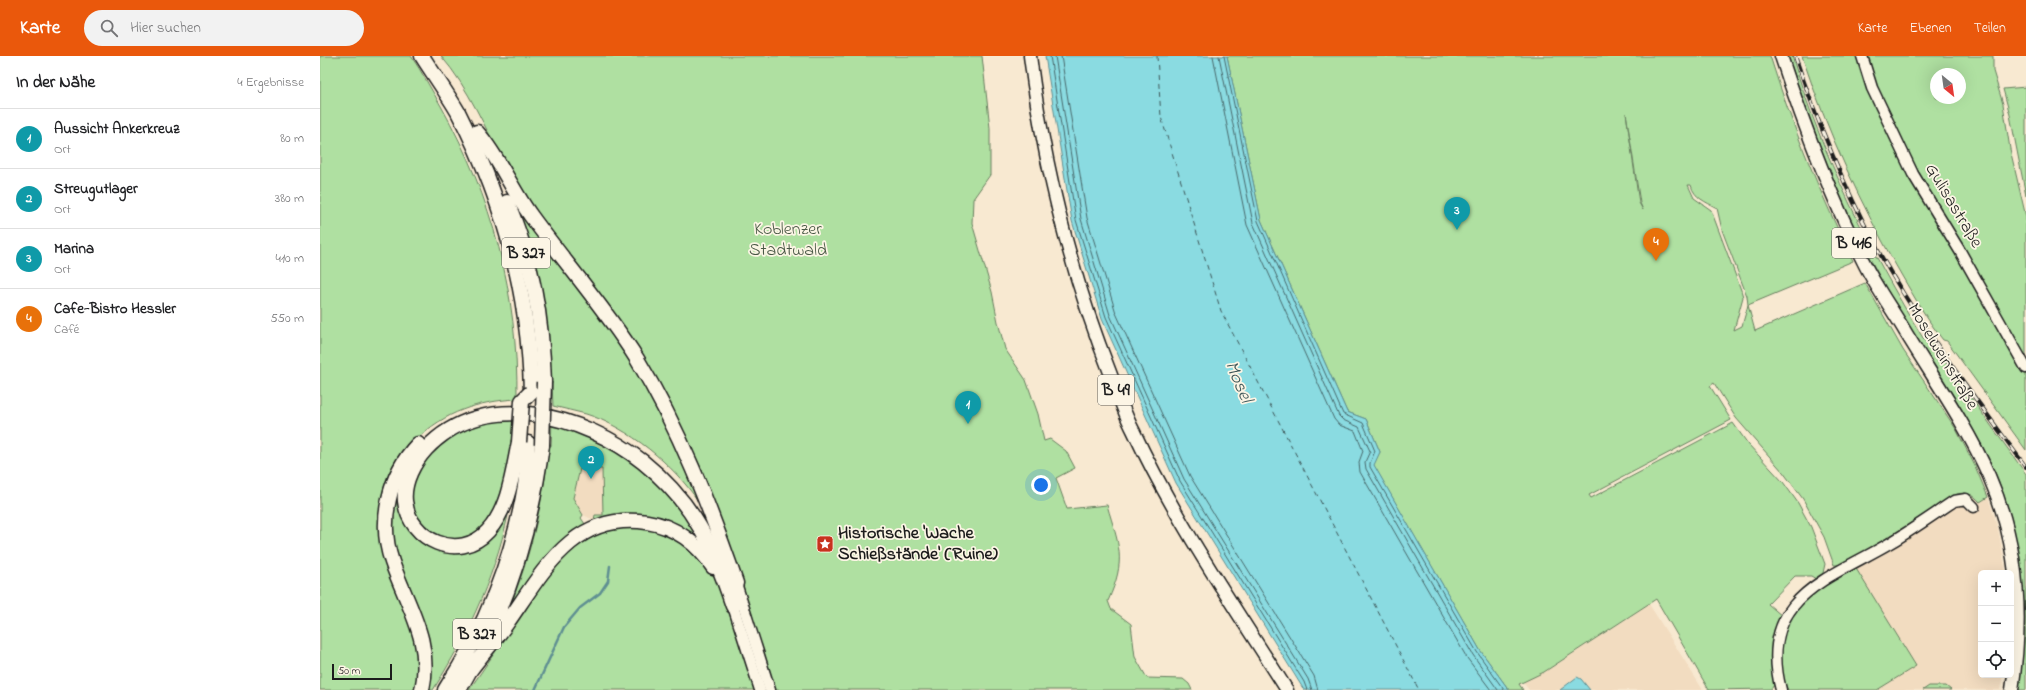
<!DOCTYPE html>
<html lang="de">
<head>
<meta charset="utf-8">
<style>
	:root { --surface:#fff; --page:#f2f2f2; --text:#202124; --muted:#757577; --line:#e0e0e0; --accent:#ea580c }
	body { margin:0; font-family:"Indie Flower",sans-serif; background:var(--page); color:var(--text) }
	.controls { position:absolute; right:12px; bottom:12px; display:grid; overflow:hidden; border-radius:6px; box-shadow:0 4px 16px #0002 }
	.controls button { width:36px; height:36px; display:grid; place-items:center; padding:0; border:0; border-bottom:1px solid var(--line); background:var(--surface); color:var(--text); font:20px sans-serif }
	.compass { position:absolute; left:1610px; top:12px; width:36px; height:36px; border-radius:50%; background:var(--surface); box-shadow:0 4px 16px #0002; rotate:151deg }
	.scale { position:absolute; left:12px; bottom:10px; width:60px; box-sizing:border-box; padding-left:4px; border:2px solid #1c1c1c; border-top:0; font-size:11px; line-height:14px; white-space:nowrap; color:#1c1c1c; -webkit-text-stroke:3px #fcf5e5; paint-order:stroke }
	.you { position:absolute; left:721px; top:429px; width:14px; height:14px; margin:-10px; border:3px solid #fff; border-radius:50%; background:#1a73e8; box-shadow:0 0 0 6px #1a73e833 }
	.badge { display:grid; place-items:center; width:26px; height:26px; border-radius:50%; background:var(--accent); color:#fff; font-size:13px; font-weight:700 }
	.pin { position:absolute; translate:-50% -33px; filter:drop-shadow(0 1px 2px #0008) }
	.pin::after { content:''; position:absolute; top:21px; width:14px; height:12px; background:inherit; clip-path:polygon(0 0,100% 0,50% 100%) }
	.list { margin:0; padding:0; list-style:none }
	h2 { display:flex; justify-content:space-between; align-items:center; height:52px; margin:0; padding:0 16px; font-size:17px }
	h2 small { font-size:13px; font-weight:400; color:var(--muted) }
	.list li { display:grid; grid-template-columns:26px 1fr auto; gap:12px; align-items:center; box-sizing:border-box; height:60px; padding:0 16px; border-top:1px solid var(--line) }
	.list b { display:block; font-size:15px; white-space:nowrap }
	.list p { margin:0; font-size:13px; white-space:nowrap; color:var(--muted) }
	.list em { font-size:13px; font-style:normal; color:var(--muted) }
	.icon { flex:none; width:22px; height:22px; fill:none; stroke:currentColor; stroke-width:2; stroke-linecap:round; stroke-linejoin:round }
	.map { position:relative; flex:none; width:1706px; height:634px; overflow:hidden }
	header { display:flex; align-items:center; gap:24px; box-sizing:border-box; height:56px; padding:0 20px; background:var(--accent); color:#fff }
	header strong { font-size:19px }
	nav { display:flex; gap:22px; margin-inline-start:auto; font-size:14px }
	.search { width:280px; height:36px; background:var(--page); display:flex; align-items:center; gap:10px; box-sizing:border-box; padding:0 14px; border-radius:22px; color:var(--muted); font-size:15px }
	main { display:flex }
	aside { flex:1; background:var(--surface) }
	.map>svg:first-child { display:block }
	.built { fill:#f2dcc0 }
	.green { fill:#afe0a1; stroke:#667e5e; fill-rule:evenodd }
	.water { fill:#8adbe1; stroke:#5e8f92 }
	.lines { fill:none; stroke-linecap:round; stroke-linejoin:round }
	.shore { stroke:#48686b; stroke-width:1 }
	.stream { stroke:#5e8f92; stroke-width:2.5 }
	.ferry { stroke:#3d5557; stroke-width:1; stroke-dasharray:5 4; stroke-linecap:butt }
	.minor-casing { stroke:#1c1c1c; stroke-width:13 }
	.major-casing { stroke:#1c1c1c; stroke-width:15 }
	.highway-casing { stroke:#1c1c1c; stroke-width:17 }
	.minor { stroke:#fcf5e5; stroke-width:10 }
	.major { stroke:#fcf5e5; stroke-width:12 }
	.highway { stroke:#fcf5e5; stroke-width:14 }
	.rail-casing { stroke:#1c1c1c; stroke-width:4 }
	.rail { stroke:#fcf5e5; stroke-width:2.5; stroke-dasharray:8; stroke-linecap:butt }
	.highway-bridge-casing { stroke:#1c1c1c; stroke-width:17; stroke-linecap:butt }
	.highway-bridge { stroke:#fcf5e5; stroke-width:14 }
	.labels { text-anchor:middle; dominant-baseline:central; stroke-width:3.5; stroke-linejoin:round; paint-order:stroke }
	.shield { fill:#fcf5e5; stroke:#5f5d58; stroke-width:1 }
	.shield-label { font-size:17px; font-weight:bold; fill:#1c1c1c }
	.street-label { font-size:18px; fill:#1c1c1c; stroke:#fcf5e5 }
	.park-label { font-size:18px; fill:#485744; stroke:#fcf5e5 }
	.poi-label { font-size:18px; font-weight:bold; fill:#1c1c1c; stroke:#fcf5e5; text-anchor:start }
	.water-label { font-size:19px; font-style:italic; fill:#3d5557; stroke:#fcf5e5 }
</style>
</head>
<body>
<header>
<strong>Karte</strong>
<div class="search"><svg class="icon" aria-label="search" viewBox="0 0 24 24"><circle cx="10" cy="10" r="6"/><path d="M15 15l6 6"/></svg>Hier suchen</div>
<nav><a>Karte</a><a>Ebenen</a><a>Teilen</a></nav>
</header>
<main>
<aside>
<h2>In der Nähe<small>4 Ergebnisse</small></h2>
<ul class="list">
<li><span class="badge" style="background:#0f9aa8">1</span><div><b>Aussicht Ankerkreuz</b><p>Ort</p></div><em>80 m</em></li>
<li><span class="badge" style="background:#0f9aa8">2</span><div><b>Streugutlager</b><p>Ort</p></div><em>380 m</em></li>
<li><span class="badge" style="background:#0f9aa8">3</span><div><b>Marina</b><p>Ort</p></div><em>410 m</em></li>
<li><span class="badge" style="background:#e8710a">4</span><div><b>Cafe-Bistro Hessler</b><p>Café</p></div><em>550 m</em></li>
</ul>
</aside>
<div class="map">
<svg width="1706" height="634" viewBox="0 0 1706 634">
	<rect width="100%" height="100%" fill="#f8e9d1"/>
	<filter id="ink" filterUnits="userSpaceOnUse"><feTurbulence type="fractalNoise" baseFrequency=".025" numOctaves="2"/><feDisplacementMap in="SourceGraphic" scale="8" xChannelSelector="R" yChannelSelector="G"/><feConvolveMatrix kernelMatrix="1 2 1 2 8 2 1 2 1" color-interpolation-filters="sRGB"/></filter>
	<g filter="url(#ink)">
		<g class="built">
			<polygon points="260,413 282,413 283,459 275,459 274,464 263,459 253,442"/>
			<polygon points="1645,437 1654,440 1660,446 1668,441 1678,472 1684,505 1686,517 1661,517 1661,619 1683,619 1680,634 1631,634 1625,630 1609,630 1603,634 1557,634 1596,610 1541,523 1531,504 1629,442 1637,438"/>
			<polygon points="1329,548 1383,634 1209,634 1203,626 1224,616"/>
		</g>
		<g class="green">
			<path d="M 0,0 L 91,0 C 102,16 111,33 121,50 C 173,143 198,237 197,343 C 159,345 124,356 96,384 L 63,456 L 97,580 L 98,634 L 0,634 Z"/>
			<path d="M 121,0 L 662,0 L 670,72 L 670,119 L 653,143 L 652,167 L 672,236 L 678,266 L 685,293 L 706,324 L 718,358 L 724,385 L 730,383 L 746,395 L 755,412 L 736,422 L 747,453 L 787,449 C 799,490 807,503 788,545 L 791,553 L 811,568 L 815,601 L 827,622 L 863,623 L 869,628 L 872,634 L 455,634 L 381,421 L 383,417 L 375,399 L 372,402 L 248,197 C 224,170 204,141 186,110 C 165,73 149,32 121,0 Z"/>
			<path d="M 907,0 L 1450,0 C 1472,71 1501,139 1533,205 L 1428,249 L 1435,275 L 1545,227 L 1583,294 L 1636,373 L 1655,410 L 1668,441 L 1660,446 C 1653,438 1647,436 1637,438 L 1531,504 L 1521,509 L 1514,509 L 1504,481 L 1483,443 L 1463,416 L 1416,362 L 1394,327 L 1390,330 L 1411,364 L 1269,439 L 1271,442 L 1413,367 L 1428,388 L 1463,426 L 1478,447 L 1491,471 L 1505,508 L 1503,517 L 1496,523 L 1491,520 L 1475,520 L 1448,548 L 1462,560 C 1449,585 1451,600 1455,628 L 1451,633 L 1389,634 L 1336,543 L 1224,616 L 1199,628 L 1203,634 L 1189,634 L 1160,594 L 1053,408 L 1060,396 L 1046,363 L 1027,356 L 941,164 ZM 1306,57 L 1320,147 L 1323,154 L 1319,147 ZM 1368,129 L 1371,129 C 1374,142 1386,146 1397,152 L 1402,174 L 1427,240 L 1428,249 L 1422,270 L 1414,274 L 1423,241 L 1421,234 L 1391,154 L 1374,142 Z"/>
			<path d="M 1468,0 L 1472,0 C 1502,99 1549,194 1603,282 L 1610,285 L 1706,418 L 1706,634 L 1697,634 C 1706,550 1705,472 1665,395 C 1636,339 1598,287 1566,232 C 1524,159 1495,80 1468,0 Z"/>
			<path d="M 1482,0 L 1673,0 L 1673,15 L 1683,48 L 1690,93 L 1706,161 L 1706,394 L 1627,285 L 1623,284 C 1607,264 1595,242 1582,220 C 1541,150 1508,77 1482,0 ZM 1616,18 L 1640,18 L 1640,42 L 1616,42 Z"/>
			<polygon points="1706,31 1706,140 1690,59 1683,33"/>
			<path d="M 192,139 L 311,305 L 344,365 L 380,444 L 378,445 C 354,409 308,371 266,358 C 255,355 244,353 233,350 L 232,326 L 231,325 Z"/>
			<polygon points="196,360 195,381 181,445 158,479 129,487 97,469 88,435 104,399 135,374"/>
			<path d="M 232,366 L 298,393 L 346,431 L 392,499 L 370,480 L 274,464 L 275,459 L 283,459 L 282,413 L 260,413 L 253,442 L 263,459 L 261,462 L 267,471 L 186,560 C 209,506 223,449 229,390 L 231,390 Z"/>
			<path d="M 87,413 L 95,477 L 144,493 L 191,445 C 178,513 150,576 113,634 L 104,634 L 106,624 L 74,504 L 69,454 Z"/>
			<polygon points="301,471 330,472 362,484 389,511 404,540 435,634 149,634 239,503 275,477"/>
			<path d="M 1535,511 L 1596,610 L 1557,634 L 1468,634 C 1451,605 1460,563 1485,541 C 1496,530 1521,519 1535,511 Z"/>
			<polygon points="1609,630 1626,630 1631,634 1603,634"/>
		</g>
		<g class="water">
			<polygon points="725,0 907,0 941,164 1027,356 1046,363 1060,396 1054,409 1160,594 1189,634 984,634 856,427 782,263 752,165"/>
			<polygon points="1257,621 1261,623 1270,634 1240,634"/>
		</g>
		<g class="lines">
			<g class="shore">
				<polyline points="730,0 756,164 786,261 860,425 984,626 987,634"/>
				<polyline points="735,0 761,163 790,259 864,423 988,623 992,634"/>
				<polyline points="741,0 767,162 796,257 870,420 994,620 998,634"/>
				<polyline points="893,0 927,169 1014,363 1019,369 1035,375 1043,395 1039,406 1040,416 1147,602 1171,634"/>
				<polyline points="899,0 933,167 1019,360 1023,364 1039,371 1050,395 1045,406 1046,413 1153,599 1178,634"/>
				<polyline points="904,0 938,165 1023,358 1043,367 1055,395 1050,407 1050,411 1157,596 1184,634"/>
			</g>
			<polyline class="stream" points="215,634 244,571 260,552 280,537 288,525 290,510"/>
			<polyline class="ferry" points="837,0 841,61 901,255 1099,634"/>
			<g class="minor-casing">
				<g id="minor">
					<polyline points="1542,0 1552,32 1593,118 1640,195 1706,312"/>
					<polyline points="416,527 450,634"/>
					<polyline points="413,550 440,634"/>
					<path d="M 1461,634 C 1437,542 1507,524 1570,487 C 1592,474 1613,459 1634,445 L 1646,443 L 1654,451"/>
				</g>
			</g>
			<g class="major-casing">
				<g id="major">
					<path d="M 710,0 C 724,110 750,216 791,319 C 798,338 804,357 813,374 C 856,466 913,549 967,634"/>
					<path d="M 1461,0 C 1484,70 1510,139 1543,205 C 1555,230 1572,253 1586,277 C 1614,323 1647,370 1669,420 C 1699,488 1703,562 1692,634"/>
				</g>
			</g>
			<g class="highway-casing">
				<g id="highway">
					<path d="M 102,0 C 114,19 127,37 138,56 C 183,143 209,237 211,336"/>
					<path d="M 157,76 C 179,101 191,133 211,160 C 246,208 285,252 317,303 C 360,374 389,449 416,527"/>
					<path d="M 187,146 C 213,207 222,261 224,326"/>
					<path d="M 199,386 C 193,415 189,452 168,475 C 139,507 89,484 85,445 C 83,426 94,406 106,393 C 164,331 264,359 323,406 C 374,447 393,490 413,550"/>
					<path d="M 98,388 C 69,418 58,466 72,506 C 87,550 113,585 102,634"/>
					<path d="M 166,585 C 196,523 213,458 222,389"/>
					<path d="M 151,613 C 163,597 176,583 187,567 C 223,516 253,455 327,466 C 355,470 378,488 393,511"/>
					<path d="M 125,634 C 165,573 193,502 205,430 C 207,416 207,402 208,387"/>
					<polyline points="139,634 155,605"/>
				</g>
			</g>
			<use href="#minor" class="minor"/>
			<use href="#major" class="major"/>
			<use href="#highway" class="highway"/>
			<g class="rail-casing">
				<path id="rail" d="M 1475,0 C 1497,65 1523,128 1555,189 C 1598,268 1653,339 1706,411"/>
			</g>
			<use href="#rail" class="rail"/>
			<g class="highway-bridge-casing">
				<g id="highway-bridge">
					<polyline points="199,386 202,345 211,336"/>
					<polyline points="222,389 224,326"/>
				</g>
			</g>
			<use href="#highway-bridge" class="highway-bridge"/>
		</g>
	</g>
	<defs>
		<g id="sight-square" transform="scale(0.9)"><rect x="-9" y="-9" width="18" height="18" rx="4" fill="#c8321e" stroke="#fcf5e5"/><path d="M0-6L1.8-2.2L6-1.7L2.9 1.2L3.7 5.4L0 3.3L-3.7 5.4L-2.9 1.2L-6-1.7L-1.8-2.2Z" fill="#fff"/></g>
	</defs>
	<g fill-rule="evenodd">
		<use href="#sight-square" x="505" y="488"/>
	</g>
	<g class="labels">
		<g class="shield">
			<rect x="1512" y="172" width="44" height="30" rx="3"/>
			<rect x="182" y="182" width="48" height="30" rx="3"/>
			<rect x="778" y="319" width="36" height="30" rx="3"/>
			<rect x="133" y="563" width="48" height="30" rx="3"/>
		</g>
		<g class="shield-label">
			<text x="1534" y="187">B 416</text>
			<text x="206" y="197">B 327</text>
			<text x="796" y="334">B 49</text>
			<text x="157" y="578">B 327</text>
		</g>
		<g class="street-label">
			<text transform="translate(1633 150) rotate(59)">Gulisastraße</text>
			<text transform="translate(1622 301) rotate(59)">Moselweinstraße</text>
		</g>
		<g class="park-label">
			<text x="468" y="174">Koblenzer<tspan x="468" dy="21">Stadtwald</tspan></text>
		</g>
		<g class="poi-label">
			<text x="518" y="478">Historische 'Wache<tspan x="518" dy="21">Schießstände' (Ruine)</tspan></text>
		</g>
		<g class="water-label">
			<text transform="translate(918 326) rotate(67)">Mosel</text>
		</g>
	</g>
</svg>
<div class="controls">
<button>+</button>
<button>−</button>
<button><svg class="icon" aria-label="locate" viewBox="0 0 24 24"><circle cx="12" cy="12" r="6"/><path d="M12 2v4M12 18v4M2 12h4M18 12h4"/></svg></button>
</div>
<svg class="compass" viewBox="-18 -18 36 36"><path d="M0-13l5 13h-10z" fill="#e53935"/><path d="M0 13l5-13h-10z" fill="#757577"/></svg>
<div class="scale">50 m</div>
<div class="you"></div>
<div class="pin badge" style="left:648px;top:368px;background:#0f9aa8">1</div>
<div class="pin badge" style="left:271px;top:423px;background:#0f9aa8">2</div>
<div class="pin badge" style="left:1137px;top:174px;background:#0f9aa8">3</div>
<div class="pin badge" style="left:1336px;top:205px;background:#e8710a">4</div>
</div>
</main>
</body>
</html>
